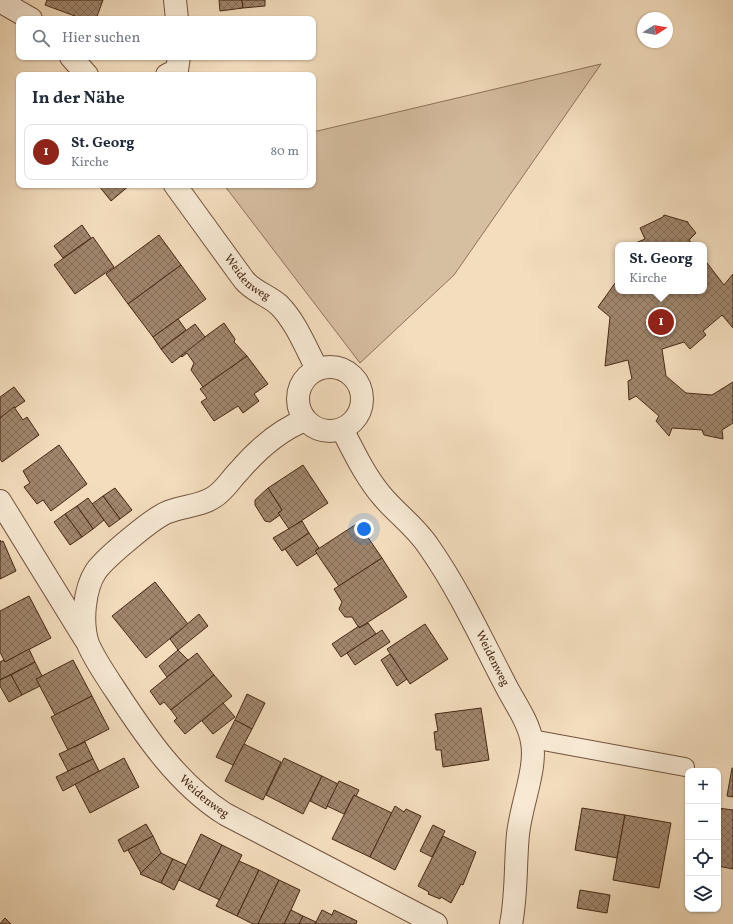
<!DOCTYPE html>
<html lang="de">
<head>
<meta charset="utf-8">
<style>
	:root { --surface:#fff; --page:#f2f2f3; --text:#1f2937; --muted:#747a83; --line:#e0e1e3; --accent:#8f2418 }
	body { margin:0; font-family:Vollkorn,serif; background:var(--page); color:var(--text) }
	.controls { position:absolute; right:12px; bottom:12px; display:grid; overflow:hidden; border-radius:8px; box-shadow:0 1px 3px #0004 }
	.controls button { width:36px; height:36px; display:grid; place-items:center; padding:0; border:0; border-bottom:1px solid var(--line); background:var(--surface); color:var(--text); font:20px sans-serif }
	.compass { position:absolute; left:637px; top:12px; width:36px; height:36px; border-radius:50%; background:var(--surface); box-shadow:0 1px 3px #0004; rotate:79deg }
	.you { position:absolute; left:364px; top:529px; width:14px; height:14px; margin:-10px; border:3px solid #fff; border-radius:50%; background:#1a73e8; box-shadow:0 0 0 6px #1a73e833 }
	.badge { display:grid; place-items:center; width:26px; height:26px; border-radius:50%; background:var(--accent); color:#fff; font-size:13px; font-weight:700 }
	.pin { position:absolute; translate:-50% -50%; border:2px solid #fff; box-shadow:0 1px 4px #0006 }
	.popup { position:absolute; left:615px; top:242px; width:92px; height:52px; box-sizing:border-box; display:grid; place-content:center; border-radius:8px; background:var(--surface); filter:drop-shadow(0 1px 3px #0005); font-size:13px; white-space:nowrap; color:var(--muted) }
	.popup b { font-size:15px; color:var(--text) }
	.popup::after { content:''; position:absolute; left:50%; top:100%; margin-left:-8px; border:8px solid transparent; border-top-color:var(--surface) }
	.list { margin:0; padding:0; list-style:none }
	h2 { display:flex; justify-content:space-between; align-items:center; height:52px; margin:0; padding:0 16px; font-size:17px }
	h2 small { font-size:13px; font-weight:400; color:var(--muted) }
	.list li { display:grid; grid-template-columns:26px 1fr auto; gap:12px; align-items:center; box-sizing:border-box; height:56px; margin:0 8px 8px; padding:0 8px; border:1px solid var(--line); border-radius:8px }
	.list b { display:block; font-size:15px; white-space:nowrap }
	.list p { margin:0; font-size:13px; white-space:nowrap; color:var(--muted) }
	.list em { font-size:13px; font-style:normal; color:var(--muted) }
	.icon { flex:none; width:22px; height:22px; fill:none; stroke:currentColor; stroke-width:2; stroke-linecap:round; stroke-linejoin:round }
	.map { position:relative; flex:none; width:733px; height:924px; overflow:hidden }
	.search { position:absolute; background:var(--surface); box-shadow:0 1px 3px #0004; left:16px; top:16px; width:300px; height:44px; display:flex; align-items:center; gap:10px; box-sizing:border-box; padding:0 14px; border-radius:8px; color:var(--muted); font-size:15px }
	.panel { position:absolute; background:var(--surface); box-shadow:0 1px 3px #0004; left:16px; top:72px; width:300px; height:116px; border-radius:8px }
	.map>svg:first-child { display:block }
	.pitch { fill:#d6bea0; stroke:#8e725a }
	.building { fill:url(#building-cross-hatch); stroke:#472714 }
	.lines { fill:none; stroke-linecap:round; stroke-linejoin:round }
	.lane-casing { stroke:#72543e; stroke-width:20 }
	.street-casing { stroke:#72543e; stroke-width:24 }
	.lane { stroke:#f7e9d4; stroke-width:18 }
	.street { stroke:#f7e9d4; stroke-width:22 }
	.labels { text-anchor:middle; dominant-baseline:central; stroke-width:3; stroke-linejoin:round; paint-order:stroke }
	.street-label { font-size:12px; fill:#472714; stroke:#f7e9d4 }
</style>
</head>
<body>
<div class="map">
<svg width="733" height="924" viewBox="0 0 733 924">
	<defs>
		<pattern id="building-cross-hatch" width="8" height="8" patternUnits="userSpaceOnUse"><rect width="8" height="8" fill="#a0866c"/><path d="M0 0l8 8M0 8l8-8" fill="none" stroke="#846e58"/></pattern>
	</defs>
	<rect width="100%" height="100%" fill="#f3ddbd"/>
	<filter id="stains"><feTurbulence type="fractalNoise" baseFrequency=".005" numOctaves="4"/><feColorMatrix values="0 0 0 0 .2 0 0 0 0 .09 0 0 0 0 .02 0 0 0 .5 -.17"/></filter>
	<radialGradient id="worn" r=".72"><stop offset=".6" stop-color="#630" stop-opacity="0"/><stop offset="1" stop-color="#630" stop-opacity=".3"/></radialGradient>
	<polygon class="pitch" points="601,64 454,275 360,363 224,185 313,185 313,132"/>
	<g class="building">
		<polygon points="47,0 103,0 96,19 83,19 45,5"/>
		<polygon points="219,0 242,0 243,8 220,11"/>
		<polygon points="242,0 265,0 265,6 243,8"/>
		<polygon points="101,185 130,185 111,201 99,186"/>
		<polygon points="664,215 688,222 688,223 696,233 689,240 693,245 631,245 645,239 640,228 663,217"/>
		<polygon points="82,225 91,238 63,258 54,246"/>
		<polygon points="159,235 181,265 128,304 106,274"/>
		<polygon points="93,237 114,267 75,294 54,265"/>
		<polygon points="704,259 724,285 733,274 733,328 722,315 703,331 706,335 690,349 684,342 662,349 666,376 686,393 712,395 733,382 733,423 722,430 723,439 704,435 702,430 672,428 669,436 656,421 659,416 636,396 629,400 628,381 632,379 628,360 605,366 610,317 598,307 618,279 618,291 704,291"/>
		<polygon points="181,265 206,299 153,337 128,304"/>
		<polygon points="178,319 186,330 161,349 153,337"/>
		<polygon points="224,323 235,339 234,342 247,356 203,387 191,370 194,363 187,353 182,357 180,355"/>
		<polygon points="195,324 205,337 172,363 161,349"/>
		<polygon points="247,356 268,384 254,394 259,401 243,413 238,406 214,421 201,402 207,398 200,389"/>
		<polygon points="14,387 25,401 0,418 0,397"/>
		<polygon points="14,407 23,420 27,417 39,435 2,462 0,459 0,418"/>
		<polygon points="59,445 87,484 51,511 43,500 37,504 24,487 30,483 23,471"/>
		<polygon points="303,465 328,503 289,529 278,513 282,510 268,488"/>
		<polygon points="115,488 132,510 120,519 103,496"/>
		<polygon points="268,488 282,510 278,513 280,515 270,522 265,521 255,505 255,500"/>
		<polygon points="103,496 120,519 109,527 92,504"/>
		<polygon points="88,498 104,520 93,529 77,506"/>
		<polygon points="77,506 93,529 82,537 65,514"/>
		<polygon points="65,514 82,537 70,545 54,522"/>
		<polygon points="302,521 309,533 282,551 273,538"/>
		<polygon points="358,523 382,558 339,586 315,551"/>
		<polygon points="309,533 319,548 315,551 317,553 297,566 285,549"/>
		<polygon points="0,540 1,542 3,541 16,571 0,579"/>
		<polygon points="382,558 407,597 359,628 352,617 345,617 339,609 342,602 334,589"/>
		<polygon points="155,582 188,624 146,658 112,616"/>
		<polygon points="29,596 51,638 5,662 0,652 0,611"/>
		<polygon points="199,614 208,626 178,650 170,639"/>
		<polygon points="368,623 376,634 341,657 332,644 359,626 359,628"/>
		<polygon points="425,624 448,659 410,684 387,649"/>
		<polygon points="382,630 390,642 355,665 347,653"/>
		<polygon points="29,649 35,662 0,680 0,662 4,660 5,662"/>
		<polygon points="178,650 188,660 167,677 159,666"/>
		<polygon points="197,653 214,675 171,710 164,702 160,705 150,691"/>
		<polygon points="390,654 407,679 397,686 381,660"/>
		<polygon points="73,660 92,696 55,715 36,679"/>
		<polygon points="35,662 42,676 36,679 40,686 22,695 11,675"/>
		<polygon points="11,675 22,695 9,702 0,686 0,680"/>
		<polygon points="214,675 232,696 185,734 174,721 177,718 171,710"/>
		<polygon points="247,694 265,703 252,729 235,720"/>
		<polygon points="92,696 109,729 68,750 51,717"/>
		<polygon points="223,703 235,717 213,734 202,721"/>
		<polygon points="481,708 489,760 443,767 441,750 436,750 434,732 438,731 435,714"/>
		<polygon points="235,720 252,729 233,765 216,757"/>
		<polygon points="85,742 93,759 68,771 59,754"/>
		<polygon points="244,744 281,762 263,800 225,781"/>
		<polygon points="124,758 139,787 90,813 75,784"/>
		<polygon points="284,758 322,776 303,814 266,795"/>
		<polygon points="93,759 99,771 63,791 56,777"/>
		<polygon points="732,768 733,768 733,797 727,796"/>
		<polygon points="322,776 338,784 326,809 310,801"/>
		<polygon points="339,781 359,790 356,796 354,795 344,814 327,806"/>
		<polygon points="354,795 392,813 370,857 332,839"/>
		<polygon points="395,806 404,812 406,809 421,816 395,870 370,857"/>
		<polygon points="582,808 625,815 617,858 575,850"/>
		<polygon points="718,808 733,810 733,869 718,866"/>
		<polygon points="625,815 671,823 659,888 613,880"/>
		<polygon points="146,824 153,836 124,852 118,840"/>
		<polygon points="433,825 445,831 432,857 420,851"/>
		<polygon points="201,834 222,845 199,890 179,880"/>
		<polygon points="153,836 161,853 141,873 128,850"/>
		<polygon points="443,836 476,852 463,885 461,884 451,903 441,897 440,899 428,894 429,892 418,886"/>
		<polygon points="222,845 242,855 220,900 199,890"/>
		<polygon points="161,853 173,859 161,883 140,874"/>
		<polygon points="173,859 186,865 174,890 161,883"/>
		<polygon points="239,861 259,870 237,916 216,906"/>
		<polygon points="259,870 279,880 258,924 253,924 237,916"/>
		<polygon points="279,880 300,890 291,910 284,924 258,924"/>
		<polygon points="580,890 610,895 607,913 577,908"/>
		<polygon points="291,910 303,916 299,924 284,924"/>
		<polygon points="322,910 332,915 334,910 357,921 356,924 315,924"/>
		<polygon points="303,916 316,922 315,924 299,924"/>
		<polygon points="5,918 11,924 0,924"/>
	</g>
	<g class="lines">
		<g class="lane-casing">
			<polyline id="lane" points="532,739 685,767"/>
		</g>
		<g class="street-casing">
			<g id="street">
				<polyline points="175,0 177,19"/>
				<polyline points="0,1 31,19"/>
				<polyline points="71,57 87,75"/>
				<polyline points="167,75 177,70 179,57"/>
				<path id="s1" d="M 175,185 L 244,280 C 254,292 268,295 279,305 C 296,322 306,348 317,369"/>
				<circle cx="330" cy="399" r="32"/>
				<path id="s2" d="M 305,420 C 280,430 257,450 239,471 C 231,479 224,491 214,497 C 201,506 183,506 168,512 C 154,517 105,558 96,571 C 84,589 81,623 88,644 C 95,660 106,676 116,691 C 146,737 178,784 225,814 L 436,924"/>
				<path id="s3" d="M 342,429 C 354,452 365,476 382,496 C 397,514 416,527 429,547 C 459,590 481,638 505,684 C 514,702 529,722 532,742 C 537,768 521,805 518,834 C 515,864 517,894 511,924"/>
				<polyline points="0,501 85,639"/>
			</g>
		</g>
		<use href="#lane" class="lane"/>
		<use href="#street" class="street"/>
	</g>
	<g class="labels">
		<g class="street-label">
			<text stroke="none"><textPath href="#s1" startOffset="118">Weidenweg</textPath></text>
			<text stroke="none"><textPath href="#s3" startOffset="276">Weidenweg</textPath></text>
			<text stroke="none"><textPath href="#s2" startOffset="531">Weidenweg</textPath></text>
		</g>
	</g>
	<rect width="100%" height="100%" filter="url(#stains)"/>
	<rect width="100%" height="100%" fill="url(#worn)"/>
</svg>
<div class="controls">
<button>+</button>
<button>−</button>
<button><svg class="icon" aria-label="locate" viewBox="0 0 24 24"><circle cx="12" cy="12" r="6"/><path d="M12 2v4M12 18v4M2 12h4M18 12h4"/></svg></button>
<button><svg class="icon" aria-label="layers" viewBox="0 0 24 24"><path d="M12 4l9 5-9 5-9-5zM3 14l9 5 9-5"/></svg></button>
</div>
<svg class="compass" viewBox="-18 -18 36 36"><path d="M0-13l5 13h-10z" fill="#e53935"/><path d="M0 13l5-13h-10z" fill="#747a83"/></svg>
<div class="you"></div>
<div class="pin badge" style="left:661px;top:322px">1</div>
<div class="popup"><b>St. Georg</b>Kirche</div>
<div class="search"><svg class="icon" aria-label="search" viewBox="0 0 24 24"><circle cx="10" cy="10" r="6"/><path d="M15 15l6 6"/></svg>Hier suchen</div>
<section class="panel">
<h2>In der Nähe<small></small></h2>
<ul class="list">
<li><span class="badge">1</span><div><b>St. Georg</b><p>Kirche</p></div><em>80 m</em></li>
</ul>
</section>
</div>
</body>
</html>
